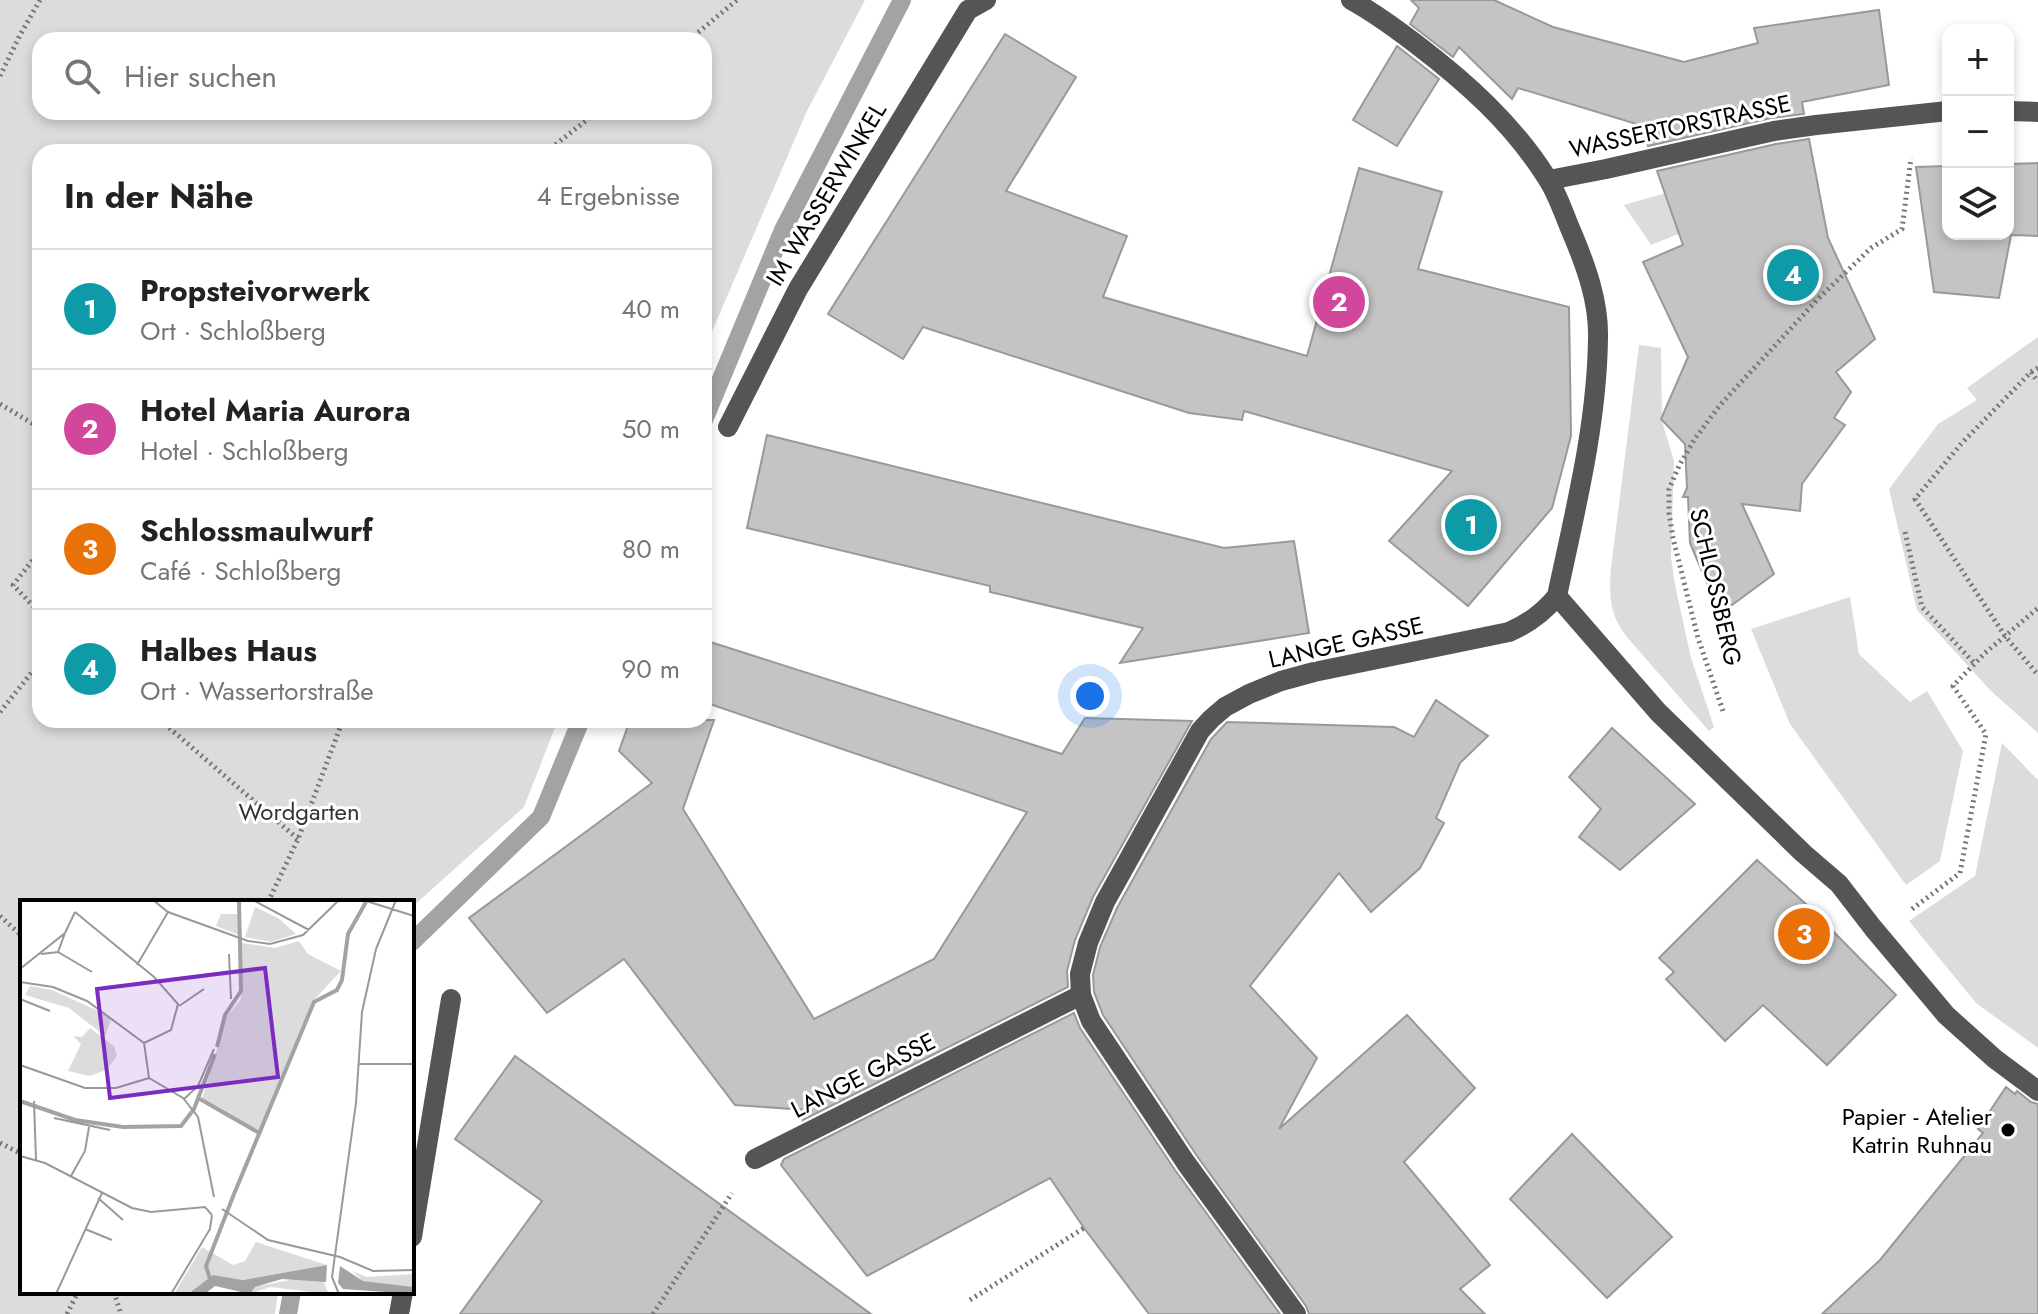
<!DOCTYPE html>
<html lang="de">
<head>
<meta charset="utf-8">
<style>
	:root { --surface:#fff; --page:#f2f2f2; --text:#222; --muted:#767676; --line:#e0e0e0; --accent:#7c3aed }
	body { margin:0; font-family:Jost,sans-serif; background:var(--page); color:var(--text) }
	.controls { position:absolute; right:24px; top:24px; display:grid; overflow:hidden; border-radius:16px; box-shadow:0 4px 12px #0003 }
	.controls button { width:72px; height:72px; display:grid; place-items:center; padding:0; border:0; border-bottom:2px solid var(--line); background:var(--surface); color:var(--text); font:40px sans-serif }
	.you { position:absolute; left:1090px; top:696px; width:28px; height:28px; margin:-20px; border:6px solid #fff; border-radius:50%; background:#1a73e8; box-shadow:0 0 0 12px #1a73e833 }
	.badge { display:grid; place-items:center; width:52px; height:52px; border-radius:50%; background:var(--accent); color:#fff; font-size:26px; font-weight:700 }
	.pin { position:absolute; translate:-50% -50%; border:4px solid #fff; box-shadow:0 2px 8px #0006 }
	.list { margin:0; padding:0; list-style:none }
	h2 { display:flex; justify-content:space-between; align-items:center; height:104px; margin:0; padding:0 32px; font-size:34px }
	h2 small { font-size:26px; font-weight:400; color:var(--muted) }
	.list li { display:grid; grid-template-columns:52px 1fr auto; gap:24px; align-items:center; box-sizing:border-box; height:120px; padding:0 32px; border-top:2px solid var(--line) }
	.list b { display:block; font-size:30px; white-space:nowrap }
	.list p { margin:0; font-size:26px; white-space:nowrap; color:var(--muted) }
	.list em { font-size:26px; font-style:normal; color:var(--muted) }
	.icon { flex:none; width:44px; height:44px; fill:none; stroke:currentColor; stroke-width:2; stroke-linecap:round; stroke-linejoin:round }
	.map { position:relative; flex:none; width:2038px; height:1314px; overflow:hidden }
	.search { position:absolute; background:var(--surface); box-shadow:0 4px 12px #0003; left:32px; top:32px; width:680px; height:88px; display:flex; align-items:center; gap:20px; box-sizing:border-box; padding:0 28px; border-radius:24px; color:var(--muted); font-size:30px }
	.panel { position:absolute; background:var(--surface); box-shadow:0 4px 12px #0003; left:32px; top:144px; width:680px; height:584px; border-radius:24px }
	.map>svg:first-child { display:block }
	.green { fill:#dcdcdc; fill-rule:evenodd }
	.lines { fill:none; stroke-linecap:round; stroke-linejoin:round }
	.stream { stroke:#a3a3a3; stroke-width:18 }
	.building { fill:#c4c4c4; stroke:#999; stroke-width:2 }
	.path { stroke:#777; stroke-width:5; stroke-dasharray:2 4; stroke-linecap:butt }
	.minor { stroke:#555; stroke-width:20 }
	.poi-dot { fill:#000; stroke:#fff; stroke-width:3 }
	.labels { text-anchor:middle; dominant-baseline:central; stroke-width:6; stroke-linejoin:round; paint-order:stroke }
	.street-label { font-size:24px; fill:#000; stroke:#fff }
	.park-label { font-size:24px; fill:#333; stroke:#fff }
	.poi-label { font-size:24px; fill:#000; stroke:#fff; text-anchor:end }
	.inset-river { fill:none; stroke:#a3a3a3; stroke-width:4 }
	.inset-road { fill:none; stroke:#999; stroke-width:2 }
	.view { fill:#7b2cbf; fill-opacity:0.15; stroke:#7b2cbf; stroke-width:4 }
	.inset-edge { fill:none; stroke:#000; stroke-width:4 }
</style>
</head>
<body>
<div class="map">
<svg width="2038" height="1314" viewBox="0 0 2038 1314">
	<rect width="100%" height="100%" fill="#fff"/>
	<g class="green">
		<path d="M 0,0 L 865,0 L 807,111 L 704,350 L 704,152 L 40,152 L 40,720 L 558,720 L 524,807 L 412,907 L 412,902 L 22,902 L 22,1292 L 278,1292 L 275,1314 L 0,1314 ZM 704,40 L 704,112 L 40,112 L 40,40 Z"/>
		<polygon points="1697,184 1711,221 1651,245 1624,205"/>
		<polygon points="2038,337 2038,733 1990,690 1917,610 1889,489 1938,424 1977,400 1967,388"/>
		<path d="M 1639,345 L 1661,348 L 1662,421 L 1674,461 L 1671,557 L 1675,585 L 1691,658 L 1714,727 L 1709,731 L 1626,636 C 1609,613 1609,596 1611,568 Z"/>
		<polygon points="1850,597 1859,654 1910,702 1927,691 1963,751 1940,861 1906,885 1790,724 1751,629"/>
		<polygon points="2002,743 2038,780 2038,1048 1976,1003 1909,921 1975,876"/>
	</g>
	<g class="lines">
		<g class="stream">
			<polyline points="704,420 783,230 902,0"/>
			<polyline points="412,942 541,817 581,720"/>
			<polyline points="288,1314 292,1292"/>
		</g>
	</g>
	<g class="building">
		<polygon points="1411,0 1494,0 1553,27 1684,62 1758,43 1754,28 1879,10 1889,85 1802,102 1804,114 1771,118 1648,146 1640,125 1518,88 1512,99 1459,47 1453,57 1410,24 1419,8"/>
		<polygon points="1005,34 1076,77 1006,191 1127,236 1103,297 1307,356 1359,168 1442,192 1418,269 1569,307 1571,436 1552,508 1468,606 1389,541 1452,471 1244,411 1242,420 1189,413 923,327 903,359 828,314"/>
		<polygon points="1397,46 1439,79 1397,146 1353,120"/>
		<polygon points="1809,139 1828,238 1875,339 1836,372 1851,392 1834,418 1845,425 1802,484 1800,511 1742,504 1774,574 1720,614 1690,543 1688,497 1683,497 1687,488 1685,444 1661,419 1688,357 1643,262 1683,245 1657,171 1776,144"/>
		<polygon points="2038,163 2038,236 2011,235 1999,298 1934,292 1916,167 1948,166 1948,234 2008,234 2008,164"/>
		<polygon points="767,435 1224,548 1294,541 1309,633 1120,663 1143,628 990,592 990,586 747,528"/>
		<polygon points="704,640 1062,754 1085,718 1192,721 1093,897 1075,940 1067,971 1068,987 803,1120 807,1110 735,1105 624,959 547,1013 469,918 652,783 619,751 630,720 714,720 683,809 814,1019 934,959 1027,812 704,702"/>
		<polygon points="1436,700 1488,736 1460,763 1436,818 1444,823 1420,868 1371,912 1339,873 1250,986 1317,1058 1279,1129 1407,1015 1475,1088 1404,1162 1490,1265 1460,1289 1485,1314 1309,1314 1306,1306 1197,1156 1103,1015 1094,992 1093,975 1100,947 1117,908 1211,739 1227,722 1394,727 1414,737"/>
		<polygon points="1612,728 1695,804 1620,870 1579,837 1601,809 1569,777"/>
		<polygon points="1757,860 1808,906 1896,995 1827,1065 1763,1005 1725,1041 1666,979 1674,972 1659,958"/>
		<polygon points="1074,1013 1080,1028 1175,1170 1280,1314 1149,1314 1084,1228 1050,1178 867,1276 781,1165 784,1159"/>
		<polygon points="515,1056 775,1244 871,1314 460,1314 542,1201 455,1139"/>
		<polygon points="2006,1087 2015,1094 2017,1091 2031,1102 2038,1104 2038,1314 1822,1314 1880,1260 1983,1133 1978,1129"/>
		<polygon points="1572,1134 1672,1237 1607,1298 1510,1199"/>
	</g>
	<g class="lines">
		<g class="path">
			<polyline points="689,40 737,0"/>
			<polyline points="0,76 20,35 40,0"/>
			<polyline points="546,152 597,112"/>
			<polyline points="2038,368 2031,372 1961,444 1915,499 2005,636 2038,675"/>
			<polyline points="2031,372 2038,382"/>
			<polyline points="0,404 40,428"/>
			<polyline points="1905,532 1922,607 1975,664"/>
			<polyline points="40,551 13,585 40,613"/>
			<polyline points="1723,711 1698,638 1673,538 1669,513 1669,489 1679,466 1694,440 1720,405 1818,299 1871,248 1902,229 1911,158"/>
			<polyline points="0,712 40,662"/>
			<polyline points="160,720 298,839"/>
			<polyline points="268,902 298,839 343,720"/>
			<polyline points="1912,909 1960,873 1986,734 1953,686 1985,653 2038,608"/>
			<polyline points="0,916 22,936"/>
			<polyline points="0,1143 22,1154"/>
			<polyline points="114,1292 121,1314"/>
			<polyline points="970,1300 1084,1228"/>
			<polyline points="67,1314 78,1292"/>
			<polyline points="653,1314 732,1193"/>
		</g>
		<g class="minor">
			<polyline points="2008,111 2038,112"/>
			<polyline points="1549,180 1606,169 1774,131 1816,125 1948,111"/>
			<polyline points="728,427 798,289 968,10 986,0"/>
			<polyline points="1557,596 1658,712 1803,853 1839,884 1873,928 1946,1015 1995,1059 2038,1091"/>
			<polyline points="755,1159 1081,995"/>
			<polyline points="412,1237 451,999"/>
			<polyline points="399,1314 403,1292"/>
			<path d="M 1296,1314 L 1186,1163 L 1091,1021 L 1081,995 L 1080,974 L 1088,943 L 1105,902 L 1200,731 L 1211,719 L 1225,707 L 1249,694 L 1281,681 L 1314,672 L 1509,632 C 1528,624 1544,612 1557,596 C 1575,511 1597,425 1598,338 C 1599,302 1586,266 1572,233 C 1564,215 1558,194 1547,178 C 1513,124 1466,82 1416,44 C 1395,28 1375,13 1351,0"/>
		</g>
	</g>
	<circle class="poi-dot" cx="2008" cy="1130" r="8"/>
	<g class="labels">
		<g class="street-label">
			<text transform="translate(1680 126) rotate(-12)">WASSERTORSTRASSE</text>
			<text transform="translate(826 194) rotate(-59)">IM WASSERWINKEL</text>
			<text transform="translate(1716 587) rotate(77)">SCHLOSSBERG</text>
			<text transform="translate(1346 642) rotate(-13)">LANGE GASSE</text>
			<text transform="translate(863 1075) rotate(-27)">LANGE GASSE</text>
		</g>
		<g class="park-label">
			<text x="299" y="811">Wordgarten</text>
		</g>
		<g class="poi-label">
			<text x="1992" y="1116">Papier - Atelier<tspan x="1992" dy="28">Katrin Ruhnau</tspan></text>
		</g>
	</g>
	<g transform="translate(20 900)">
		<rect width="394" height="394" fill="#fff"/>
		<path d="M 235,7 L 258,18 L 276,34 L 251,42 L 225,37 ZM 201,14 L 219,14 L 219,35 L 196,26 ZM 279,41 L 288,54 L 321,71 L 292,102 L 241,232 L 182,199 L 207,116 L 221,99 L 222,43 L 255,48 ZM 10,86 L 32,90 L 85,114 L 91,120 L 85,136 L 49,108 L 5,95 ZM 70,128 L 94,146 L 97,156 L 86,170 L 70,176 L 48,171 L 61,144 L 53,136 L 62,137 ZM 236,342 L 307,365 L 223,380 L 193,375 L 168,394 L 154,394 L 182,347 L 213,365 L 225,361 ZM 332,371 L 347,377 L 394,374 L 394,387 L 343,381 ZM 279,378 L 303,381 L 309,394 L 250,387 L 230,394 L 235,387 Z" fill="#dcdcdc"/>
		<path d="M 307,365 L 306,382 L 262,379 L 235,387 L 230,394 L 195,386 L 185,394 L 168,394 L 193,375 L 223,380 ZM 320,366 L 343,381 L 394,387 L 394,394 L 323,389 L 318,383 Z" fill="#a3a3a3"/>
		<path class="inset-river" d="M 197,147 L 205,115 L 221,91 L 219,0M 180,199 L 241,234M 0,201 L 55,220 L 103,227 L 161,226 L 174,209 L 195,154M 190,379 L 186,366 L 214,294 L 294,102 L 317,90 L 322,80 L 328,34 L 346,2"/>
		<path class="inset-road" d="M 133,0 L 148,12 L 228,41 L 250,44 L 283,35 L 319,0M 233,0 L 289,30M 343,0 L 394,16M 55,12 L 134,77 L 158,104 L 151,130 L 124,143M 38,52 L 72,72M 21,54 L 38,52 L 45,33M 209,54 L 211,99M 117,65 L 148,12M 0,69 L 45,33 L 55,12M 0,82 L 33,87 L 67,101 L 124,143M 0,99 L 30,111M 159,106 L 184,89M 124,143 L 129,178 L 163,198 L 178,217 L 194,297M 339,164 L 394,164M 0,165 L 65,188 L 96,188 L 129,178M 164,199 L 178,186 L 194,149M 14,201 L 16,260M 34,218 L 90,230M 0,256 L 25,263 L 112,308 L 131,312 L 185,307 L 192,315M 51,276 L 65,251 L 69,227M 78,298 L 103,320M 202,309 L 248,340 L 320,357 L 353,371 L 394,370M 65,329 L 92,340M 36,394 L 82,293M 151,394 L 190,329 L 192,315M 319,394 L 312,377 L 336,203 L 342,112 L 356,49 L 376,0"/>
		<path class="view" d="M 245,68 L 258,177 L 90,198 L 77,89 Z"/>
		<rect width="394" height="394" class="inset-edge"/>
	</g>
</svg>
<div class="controls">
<button>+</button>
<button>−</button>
<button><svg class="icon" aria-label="layers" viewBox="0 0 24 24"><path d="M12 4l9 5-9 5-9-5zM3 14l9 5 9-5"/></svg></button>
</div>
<div class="you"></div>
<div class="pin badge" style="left:1471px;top:525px;background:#0f9aa8">1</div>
<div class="pin badge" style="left:1339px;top:302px;background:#d1479c">2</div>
<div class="pin badge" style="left:1804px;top:934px;background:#e8710a">3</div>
<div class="pin badge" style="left:1793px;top:275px;background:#0f9aa8">4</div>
<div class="search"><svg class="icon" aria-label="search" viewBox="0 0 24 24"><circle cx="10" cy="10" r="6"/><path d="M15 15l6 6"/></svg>Hier suchen</div>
<section class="panel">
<h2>In der Nähe<small>4 Ergebnisse</small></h2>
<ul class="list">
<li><span class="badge" style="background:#0f9aa8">1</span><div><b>Propsteivorwerk</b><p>Ort · Schloßberg</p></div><em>40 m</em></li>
<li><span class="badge" style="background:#d1479c">2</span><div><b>Hotel Maria Aurora</b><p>Hotel · Schloßberg</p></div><em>50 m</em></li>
<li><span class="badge" style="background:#e8710a">3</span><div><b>Schlossmaulwurf</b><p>Café · Schloßberg</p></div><em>80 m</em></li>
<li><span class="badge" style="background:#0f9aa8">4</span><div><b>Halbes Haus</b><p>Ort · Wassertorstraße</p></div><em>90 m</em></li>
</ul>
</section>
</div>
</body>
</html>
